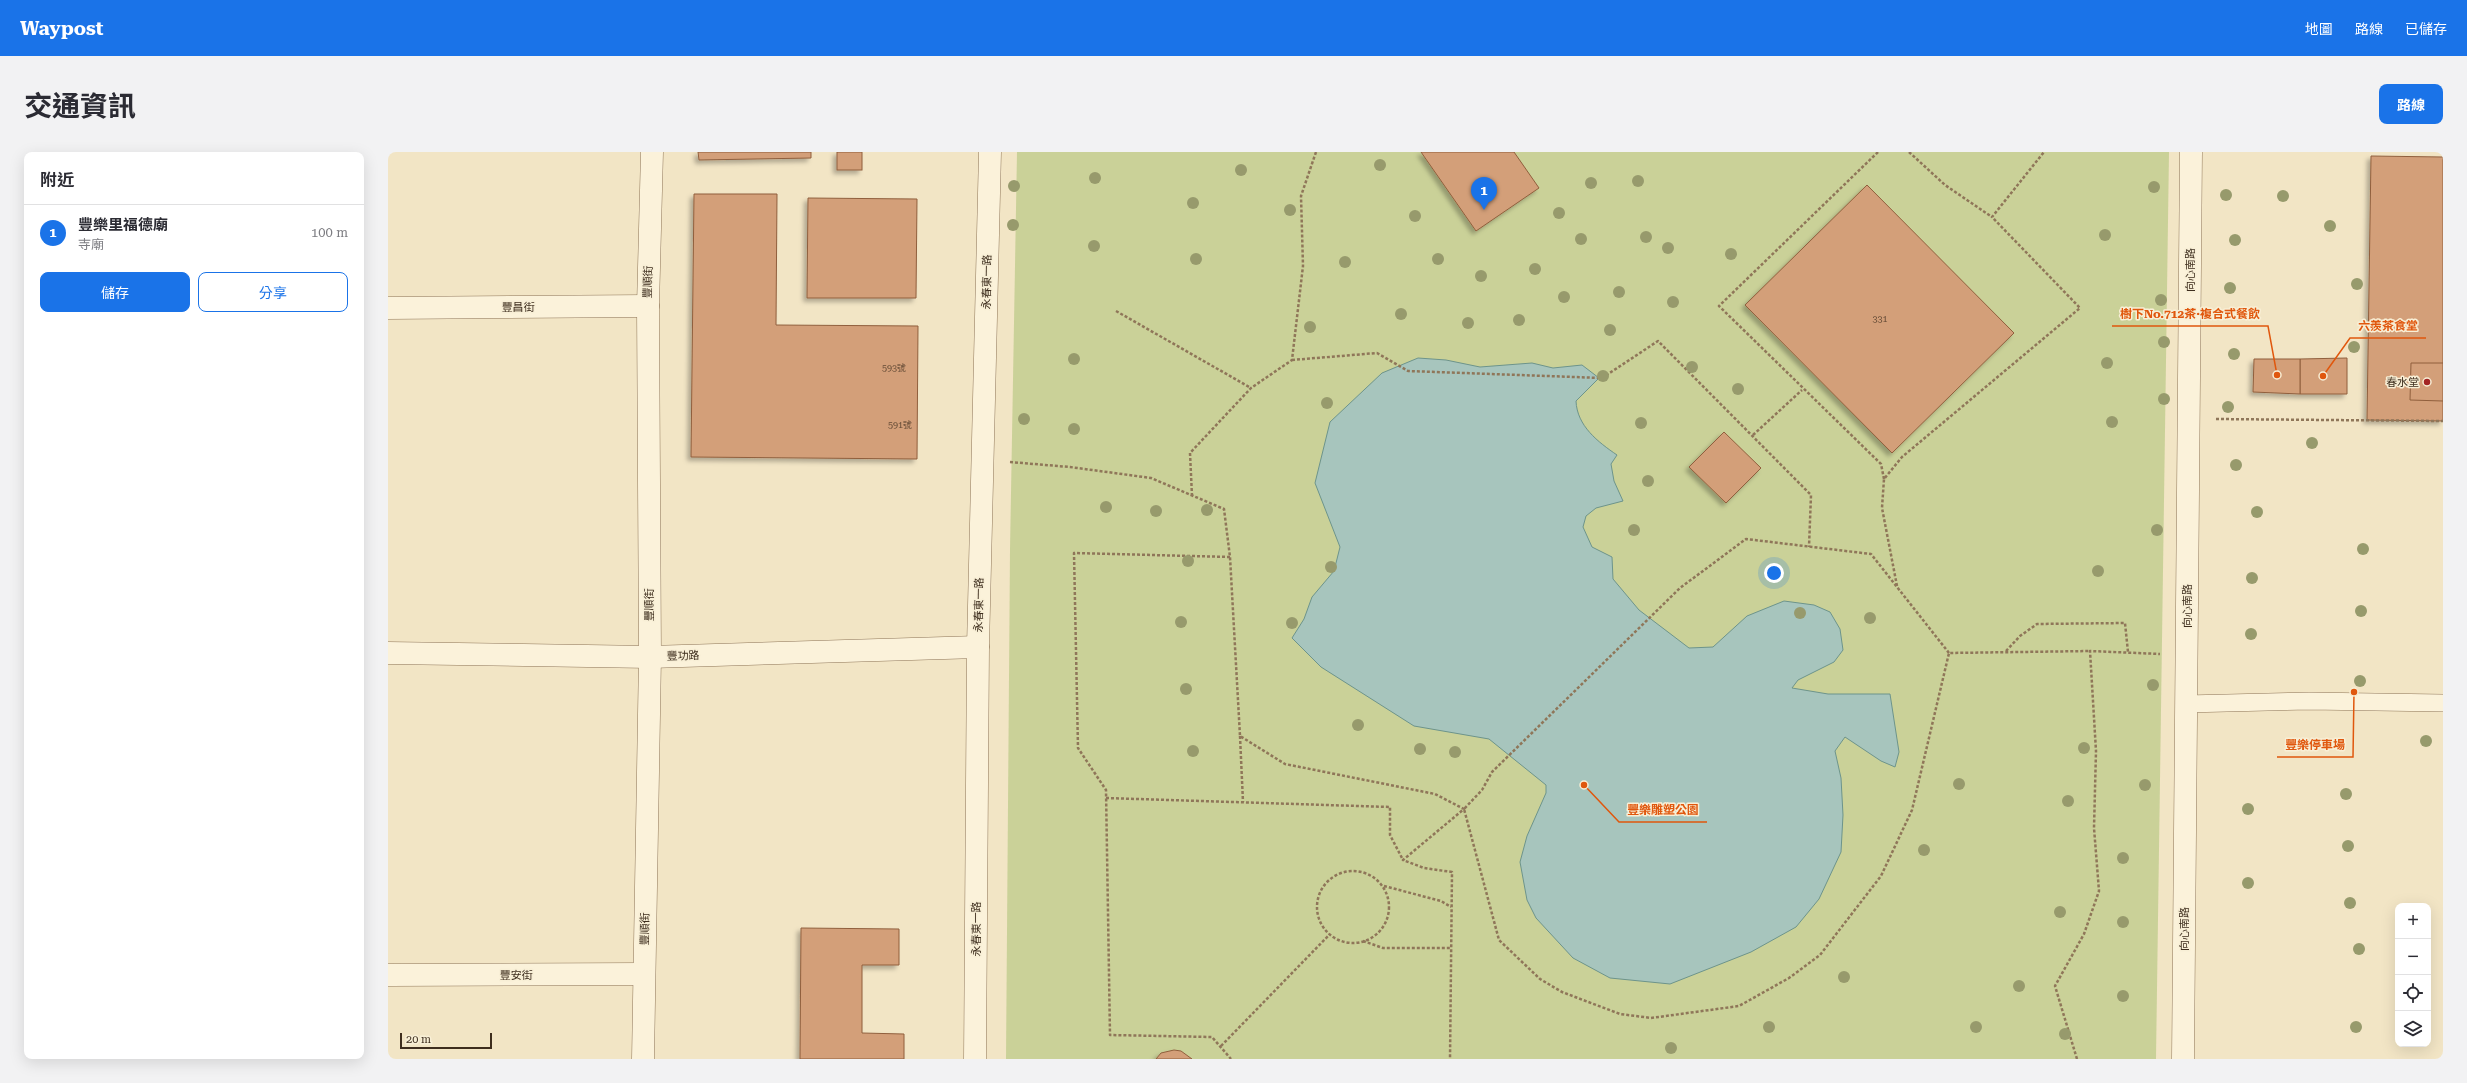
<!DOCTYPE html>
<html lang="zh-TW">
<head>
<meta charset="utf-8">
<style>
	:root { --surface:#fff; --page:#f2f2f3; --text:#2b2b33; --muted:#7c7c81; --line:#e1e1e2; --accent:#1a73e8 }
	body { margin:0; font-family:"Roboto Serif","Noto Sans TC",serif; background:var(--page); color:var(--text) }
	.controls { position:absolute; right:12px; bottom:12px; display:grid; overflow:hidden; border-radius:8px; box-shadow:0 4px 16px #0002 }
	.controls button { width:36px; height:36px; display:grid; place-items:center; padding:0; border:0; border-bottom:1px solid var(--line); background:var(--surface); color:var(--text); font:20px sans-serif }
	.scale { position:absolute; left:12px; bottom:10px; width:92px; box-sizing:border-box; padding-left:4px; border:2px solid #3e2e1e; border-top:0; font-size:11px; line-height:14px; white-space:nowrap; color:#3e2e1e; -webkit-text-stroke:3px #f8efd6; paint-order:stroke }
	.you { position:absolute; left:1386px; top:421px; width:14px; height:14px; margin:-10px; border:3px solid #fff; border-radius:50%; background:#1a73e8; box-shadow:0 0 0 6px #1a73e833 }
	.badge { display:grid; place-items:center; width:26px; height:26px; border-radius:50%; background:var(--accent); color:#fff; font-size:13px; font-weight:700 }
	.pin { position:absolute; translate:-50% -33px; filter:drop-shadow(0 1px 2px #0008) }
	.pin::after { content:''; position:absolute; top:21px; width:14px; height:12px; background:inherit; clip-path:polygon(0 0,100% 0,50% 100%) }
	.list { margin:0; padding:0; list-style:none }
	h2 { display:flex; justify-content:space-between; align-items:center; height:52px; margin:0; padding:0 16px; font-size:17px }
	h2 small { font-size:13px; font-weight:400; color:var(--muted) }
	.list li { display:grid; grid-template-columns:26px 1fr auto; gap:12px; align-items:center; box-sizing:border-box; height:56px; padding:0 16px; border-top:1px solid var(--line) }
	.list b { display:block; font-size:15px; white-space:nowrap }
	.list p { margin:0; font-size:13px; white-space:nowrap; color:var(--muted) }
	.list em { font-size:13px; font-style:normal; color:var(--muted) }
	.actions { display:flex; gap:8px; padding:12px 16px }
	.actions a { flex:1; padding:9px 0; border:1px solid var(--accent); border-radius:8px; text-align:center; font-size:14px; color:var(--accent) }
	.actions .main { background:var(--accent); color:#fff }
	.icon { flex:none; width:22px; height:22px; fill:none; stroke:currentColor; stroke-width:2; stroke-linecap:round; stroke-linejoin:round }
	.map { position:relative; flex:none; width:2055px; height:907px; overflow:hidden; border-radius:8px }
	header { display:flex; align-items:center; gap:24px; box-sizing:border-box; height:56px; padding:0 20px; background:var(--accent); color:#fff }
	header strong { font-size:19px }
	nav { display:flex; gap:22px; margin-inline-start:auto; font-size:14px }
	.intro { display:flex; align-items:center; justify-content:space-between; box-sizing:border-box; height:96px; padding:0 24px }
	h1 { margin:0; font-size:28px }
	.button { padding:10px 18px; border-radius:8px; background:var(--accent); color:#fff; font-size:14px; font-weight:700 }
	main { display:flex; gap:24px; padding:0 24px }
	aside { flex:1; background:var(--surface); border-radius:8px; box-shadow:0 4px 16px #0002 }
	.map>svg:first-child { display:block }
	.green { fill:#cad198 }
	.water { fill:#a7c5bd; stroke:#6d948b }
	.building { fill:#d39f79; stroke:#905f3d; filter:url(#shadow) }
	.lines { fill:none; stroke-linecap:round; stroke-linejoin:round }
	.service-casing { stroke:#8f7659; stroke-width:18 }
	.minor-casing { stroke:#8f7659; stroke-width:23 }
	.tertiary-casing { stroke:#8f7659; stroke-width:23 }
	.path { stroke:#8f7659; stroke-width:2.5; stroke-dasharray:3 2; stroke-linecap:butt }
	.service { stroke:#fbf2da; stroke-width:17 }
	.minor { stroke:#fbf2da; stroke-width:22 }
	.tertiary { stroke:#fbf2da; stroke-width:22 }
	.tree { fill:#979a6c }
	.poi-dot { fill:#a32524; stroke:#f8efd6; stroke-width:1.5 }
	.labels { text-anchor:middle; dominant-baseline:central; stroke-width:3; stroke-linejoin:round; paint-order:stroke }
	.number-label { font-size:9px; fill:#634a35 }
	.street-label { font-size:11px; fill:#3e2e1e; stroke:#f8efd6 }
	.poi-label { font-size:11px; fill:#3e2e1e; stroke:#f8efd6; text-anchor:end }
	.leader { fill:none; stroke:#e0570d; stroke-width:1.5 }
	.callout-dot { fill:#e0570d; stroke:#f8efd6; stroke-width:1.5 }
	.callout-label { font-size:12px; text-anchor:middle; font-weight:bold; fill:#e0570d; stroke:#f8efd6; stroke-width:3; stroke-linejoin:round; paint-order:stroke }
</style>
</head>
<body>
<header>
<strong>Waypost</strong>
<nav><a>地圖</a><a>路線</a><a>已儲存</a></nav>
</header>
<div class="intro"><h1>交通資訊</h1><a class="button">路線</a></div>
<main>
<aside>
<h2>附近<small></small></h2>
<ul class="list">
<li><span class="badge">1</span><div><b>豐樂里福德廟</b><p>寺廟</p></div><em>100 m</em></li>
</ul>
<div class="actions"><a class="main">儲存</a><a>分享</a></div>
</aside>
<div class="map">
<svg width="2055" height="907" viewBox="0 0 2055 907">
	<defs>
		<filter id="shadow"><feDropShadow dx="-3.5" dy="3.5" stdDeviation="2" flood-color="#0004"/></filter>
	</defs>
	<rect width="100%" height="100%" fill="#f2e5c5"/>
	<polygon class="green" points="629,0 1781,0 1768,907 618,907 622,398"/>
	<path class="water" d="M 1030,206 L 1058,208 L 1092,215 L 1144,211 L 1165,216 L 1194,213 L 1211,226 L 1188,249 C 1189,274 1210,290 1229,303 L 1223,312 L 1226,329 L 1235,349 L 1208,356 L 1198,364 L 1195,375 L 1204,395 L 1224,405 L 1225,427 L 1251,458 L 1301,496 L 1325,495 L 1359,464 L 1396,449 L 1426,453 L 1442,460 L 1452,477 L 1455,498 L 1446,510 L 1410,528 L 1404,536 L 1440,542 L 1502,542 L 1511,600 L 1507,615 L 1493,609 L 1457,585 L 1447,599 L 1453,626 L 1455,663 L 1453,700 L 1431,747 L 1408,775 L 1363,800 L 1282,832 L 1222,826 L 1185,806 L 1148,766 L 1139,748 L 1132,710 L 1139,684 L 1158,641 L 1158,633 L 1101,587 L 1026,574 L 933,515 L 904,486 L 916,467 L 924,445 L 946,419 L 952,395 L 927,331 L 942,270 L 994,221 Z"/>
	<g class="building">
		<polygon points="310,0 423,0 423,6 311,8"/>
		<rect x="449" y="0" width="25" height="18"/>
		<polygon points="1033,0 1126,0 1151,36 1088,79"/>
		<polygon points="1983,4 2055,5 2055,269 1979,268"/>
		<polygon points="1479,33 1626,181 1504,301 1357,153"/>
		<polygon points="306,42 389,42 388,173 530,174 529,307 303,305"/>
		<polygon points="420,46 529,47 528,146 419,146"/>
		<polygon points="1959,206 1959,242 1912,242 1912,207"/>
		<polygon points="1866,207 1912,207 1912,242 1865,240"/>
		<polygon points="2023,211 2055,211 2055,249 2022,248"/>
		<polygon points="1336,280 1373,316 1338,351 1301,315"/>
		<polygon points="413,776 511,777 511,813 474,813 474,881 516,882 516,907 412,907"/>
		<polygon points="786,898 793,899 804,907 768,907 773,901"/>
	</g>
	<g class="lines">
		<g class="service-casing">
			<polyline id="service" points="1798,552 1921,549 2055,551"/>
		</g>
		<g class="minor-casing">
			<g id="minor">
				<polyline points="0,156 260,154"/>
				<polyline points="0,501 262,505 590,495"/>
				<polyline points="0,823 256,822"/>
				<polyline points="255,907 262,505 260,154 264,0"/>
				<polyline points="587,907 590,495 602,0"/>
			</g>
		</g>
		<g class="tertiary-casing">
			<polyline id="tertiary" points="1795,907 1803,0"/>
		</g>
		<g class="path">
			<polyline points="1490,0 1331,154 1493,312 1496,327"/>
			<polyline points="1521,0 1557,33 1604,65"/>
			<polyline points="728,159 863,236"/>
			<polyline points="904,208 989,201 1020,219 1214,226 1270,189 1423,343 1421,395"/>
			<polyline points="1828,267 2055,269"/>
			<polyline points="1365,283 1414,238"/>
			<polyline points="622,310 682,315 763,326 836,357 842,405 852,584 897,612 1047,642 1076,657 1015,708 1036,716 1064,720 1062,907"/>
			<polyline points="804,344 802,301 863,236 904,208 915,114 913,44 928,0"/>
			<polyline points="842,405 686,401 690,596 718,638 722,883 824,885 843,907"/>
			<polyline points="1509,434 1494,356 1496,327 1514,305 1692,156 1604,65 1656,0"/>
			<polyline points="1618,499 1632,484 1649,472 1737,471 1740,500"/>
			<polyline points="1561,501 1483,402 1358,387 1292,436 1104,620 1094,638 1076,657 1111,788 1152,827 1174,840 1232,862 1263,866 1351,854 1401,826 1432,803 1493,724 1524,658 1561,501 1702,499"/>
			<polyline points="852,584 855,650"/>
			<polyline points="718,646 1002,655 1002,683 1015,708"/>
			<circle cx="965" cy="755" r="36"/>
			<polyline points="996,734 1053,749 1063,755"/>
			<polyline points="975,789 995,796 1063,796"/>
			<polyline points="833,894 942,782"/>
			<polyline points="1689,907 1667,834 1696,782 1711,739 1706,676 1708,599 1702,499 1772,502"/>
		</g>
		<use href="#service" class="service"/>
		<use href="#minor" class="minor"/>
		<use href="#tertiary" class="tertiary"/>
	</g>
	<g class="tree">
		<circle cx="992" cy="13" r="6"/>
		<circle cx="853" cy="18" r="6"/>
		<circle cx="707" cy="26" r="6"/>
		<circle cx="1250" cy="29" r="6"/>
		<circle cx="1203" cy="31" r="6"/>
		<circle cx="626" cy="34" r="6"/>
		<circle cx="1766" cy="35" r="6"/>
		<circle cx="1838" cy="43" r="6"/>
		<circle cx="1895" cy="44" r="6"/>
		<circle cx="805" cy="51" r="6"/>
		<circle cx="902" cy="58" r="6"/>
		<circle cx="1171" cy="61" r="6"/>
		<circle cx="1027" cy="64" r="6"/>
		<circle cx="625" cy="73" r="6"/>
		<circle cx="1942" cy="74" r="6"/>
		<circle cx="1717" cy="83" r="6"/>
		<circle cx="1258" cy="85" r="6"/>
		<circle cx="1193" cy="87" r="6"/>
		<circle cx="1847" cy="88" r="6"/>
		<circle cx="706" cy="94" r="6"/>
		<circle cx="1280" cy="96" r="6"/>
		<circle cx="1343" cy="102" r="6"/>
		<circle cx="808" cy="107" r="6"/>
		<circle cx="1050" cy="107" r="6"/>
		<circle cx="957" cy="110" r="6"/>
		<circle cx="1147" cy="117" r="6"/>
		<circle cx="1093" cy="124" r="6"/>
		<circle cx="1969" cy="132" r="6"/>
		<circle cx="1842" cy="136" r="6"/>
		<circle cx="1231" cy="140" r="6"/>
		<circle cx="1176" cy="145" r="6"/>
		<circle cx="1773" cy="148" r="6"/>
		<circle cx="1285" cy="150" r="6"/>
		<circle cx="1013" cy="162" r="6"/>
		<circle cx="1131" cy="168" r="6"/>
		<circle cx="1080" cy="171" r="6"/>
		<circle cx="922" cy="175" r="6"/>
		<circle cx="1222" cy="178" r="6"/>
		<circle cx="1776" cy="190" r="6"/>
		<circle cx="1966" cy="195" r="6"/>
		<circle cx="1846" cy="202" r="6"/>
		<circle cx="686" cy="207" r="6"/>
		<circle cx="1719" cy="211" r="6"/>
		<circle cx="1304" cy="215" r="6"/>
		<circle cx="1215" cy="224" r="6"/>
		<circle cx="1350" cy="237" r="6"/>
		<circle cx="1776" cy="247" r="6"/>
		<circle cx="939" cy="251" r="6"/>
		<circle cx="1840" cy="255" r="6"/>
		<circle cx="636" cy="267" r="6"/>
		<circle cx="1724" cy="270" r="6"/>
		<circle cx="1253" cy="271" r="6"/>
		<circle cx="686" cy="277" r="6"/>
		<circle cx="1924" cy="291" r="6"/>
		<circle cx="1848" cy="313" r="6"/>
		<circle cx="1260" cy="329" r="6"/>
		<circle cx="718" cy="355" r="6"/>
		<circle cx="819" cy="358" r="6"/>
		<circle cx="768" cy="359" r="6"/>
		<circle cx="1869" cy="360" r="6"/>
		<circle cx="1246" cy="378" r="6"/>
		<circle cx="1769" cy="378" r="6"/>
		<circle cx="1975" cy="397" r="6"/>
		<circle cx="800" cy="409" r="6"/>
		<circle cx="943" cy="415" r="6"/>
		<circle cx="1710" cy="419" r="6"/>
		<circle cx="1864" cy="426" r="6"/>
		<circle cx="1973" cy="459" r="6"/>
		<circle cx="1412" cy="461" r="6"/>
		<circle cx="1482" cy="466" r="6"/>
		<circle cx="793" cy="470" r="6"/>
		<circle cx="904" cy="471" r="6"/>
		<circle cx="1863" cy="482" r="6"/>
		<circle cx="1972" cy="529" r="6"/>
		<circle cx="1765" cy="533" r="6"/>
		<circle cx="798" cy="537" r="6"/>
		<circle cx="970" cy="573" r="6"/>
		<circle cx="2038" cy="589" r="6"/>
		<circle cx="1696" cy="596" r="6"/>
		<circle cx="1032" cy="597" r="6"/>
		<circle cx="805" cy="599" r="6"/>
		<circle cx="1067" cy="600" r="6"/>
		<circle cx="1571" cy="632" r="6"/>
		<circle cx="1757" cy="633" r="6"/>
		<circle cx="1958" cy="642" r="6"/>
		<circle cx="1680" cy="649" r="6"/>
		<circle cx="1860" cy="657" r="6"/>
		<circle cx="1960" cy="694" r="6"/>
		<circle cx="1536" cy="698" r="6"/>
		<circle cx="1735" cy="706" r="6"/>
		<circle cx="1860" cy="731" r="6"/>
		<circle cx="1962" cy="751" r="6"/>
		<circle cx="1672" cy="760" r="6"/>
		<circle cx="1735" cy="770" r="6"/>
		<circle cx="1971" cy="797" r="6"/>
		<circle cx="1456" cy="825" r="6"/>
		<circle cx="1631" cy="834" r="6"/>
		<circle cx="1735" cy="844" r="6"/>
		<circle cx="1381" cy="875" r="6"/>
		<circle cx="1588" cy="875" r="6"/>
		<circle cx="1968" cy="875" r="6"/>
		<circle cx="1677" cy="882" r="6"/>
		<circle cx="1283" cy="896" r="6"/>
	</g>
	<circle class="poi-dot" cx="2039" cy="230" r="4"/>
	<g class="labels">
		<g class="number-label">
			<text x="1492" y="167">331</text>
			<text x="506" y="216">593號</text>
			<text x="512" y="273">591號</text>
		</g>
		<g class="street-label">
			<text transform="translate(1802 118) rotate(-90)">向心南路</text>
			<text transform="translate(260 130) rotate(-88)">豐順街</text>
			<text transform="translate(599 130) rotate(-89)">永春東一路</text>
			<text x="130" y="155">豐昌街</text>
			<text transform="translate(261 453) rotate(-90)">豐順街</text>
			<text transform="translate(591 453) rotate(-89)">永春東一路</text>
			<text transform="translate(1799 454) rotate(-90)">向心南路</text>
			<text transform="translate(295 504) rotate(-2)">豐功路</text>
			<text transform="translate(257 777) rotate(-89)">豐順街</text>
			<text transform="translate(588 777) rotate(-90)">永春東一路</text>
			<text transform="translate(1796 777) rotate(-90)">向心南路</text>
			<text x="128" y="823">豐安街</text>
		</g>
		<g class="poi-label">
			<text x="2031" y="230">春水堂</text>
		</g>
	</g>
	<path class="leader" d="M1889 223L1880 174H1724M1935 224L1962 186H2038M1966 540L1965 605H1889M1196 633L1231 670H1319"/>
	<g class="callout-dot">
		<circle cx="1889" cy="223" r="4"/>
		<circle cx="1935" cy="224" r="4"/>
		<circle cx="1966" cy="540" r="4"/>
		<circle cx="1196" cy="633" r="4"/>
	</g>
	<g class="callout-label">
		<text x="1802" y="166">樹下No.712茶·複合式餐飲</text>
		<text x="2000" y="178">六羨茶食堂</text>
		<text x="1927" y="597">豐樂停車場</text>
		<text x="1275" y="662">豐樂雕塑公園</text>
	</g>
</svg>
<div class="controls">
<button>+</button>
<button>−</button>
<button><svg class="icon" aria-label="locate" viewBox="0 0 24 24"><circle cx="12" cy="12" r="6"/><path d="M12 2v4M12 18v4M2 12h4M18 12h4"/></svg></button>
<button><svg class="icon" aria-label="layers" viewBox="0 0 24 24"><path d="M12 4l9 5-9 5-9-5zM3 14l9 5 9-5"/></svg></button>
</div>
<div class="scale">20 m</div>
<div class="you"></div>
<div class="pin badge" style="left:1096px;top:58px">1</div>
</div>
</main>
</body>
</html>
